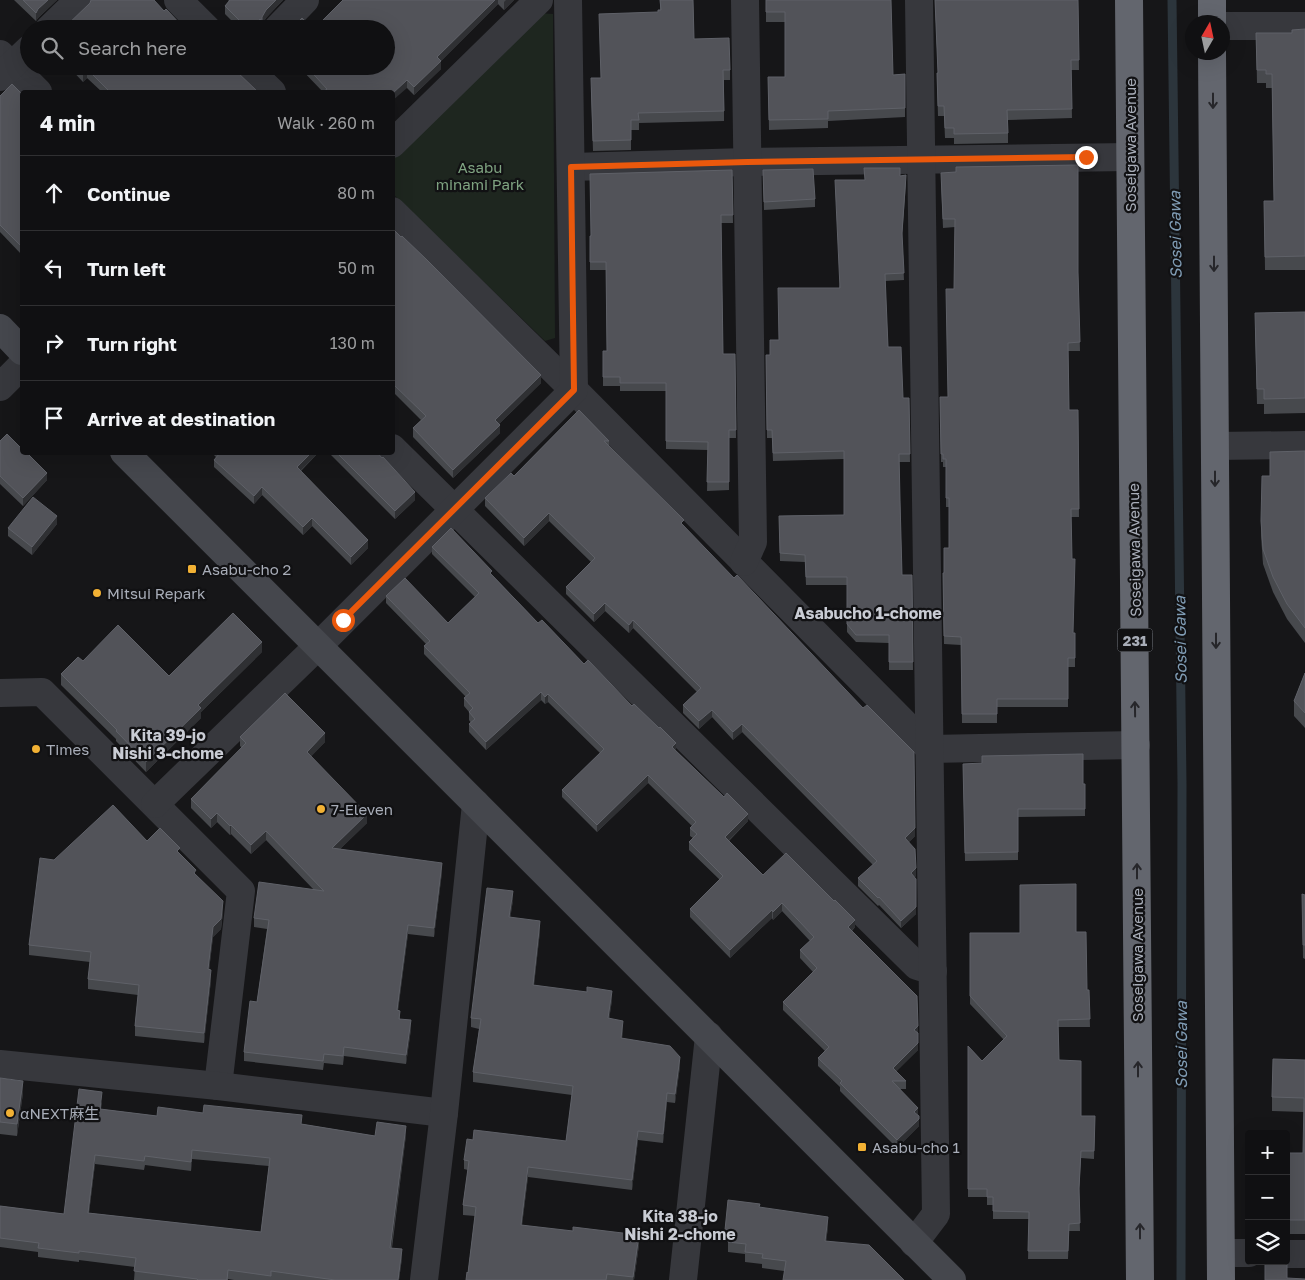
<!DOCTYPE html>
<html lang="en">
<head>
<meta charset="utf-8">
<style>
	:root { --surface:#101012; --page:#19191b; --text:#f1f3f6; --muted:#9c9d9f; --line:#303032 }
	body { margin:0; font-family:"Golos Text","Noto Sans JP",sans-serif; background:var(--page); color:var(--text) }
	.controls { position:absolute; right:15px; bottom:15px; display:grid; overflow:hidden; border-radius:5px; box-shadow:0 5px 20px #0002 }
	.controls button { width:45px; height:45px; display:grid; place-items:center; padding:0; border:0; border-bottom:1px solid var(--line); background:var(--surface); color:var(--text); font:25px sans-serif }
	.compass { position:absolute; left:1185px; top:15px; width:45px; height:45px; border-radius:50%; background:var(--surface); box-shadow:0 5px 20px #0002; rotate:9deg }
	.stop { position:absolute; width:15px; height:15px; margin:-11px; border:4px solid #ea580c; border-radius:50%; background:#fff }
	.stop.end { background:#ea580c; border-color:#fff; box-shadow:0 1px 5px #0008 }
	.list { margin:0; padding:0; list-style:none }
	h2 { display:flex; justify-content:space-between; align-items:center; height:65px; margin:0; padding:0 20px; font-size:21px }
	h2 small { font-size:16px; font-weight:400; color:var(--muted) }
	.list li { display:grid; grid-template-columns:32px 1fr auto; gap:15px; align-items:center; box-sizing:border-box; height:75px; padding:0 20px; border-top:1px solid var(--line) }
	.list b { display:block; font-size:19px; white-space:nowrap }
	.list em { font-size:16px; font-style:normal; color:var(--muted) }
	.icon { flex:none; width:28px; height:28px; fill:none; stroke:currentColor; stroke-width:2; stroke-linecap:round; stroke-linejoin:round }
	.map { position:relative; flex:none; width:1305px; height:1280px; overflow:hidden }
	.search { position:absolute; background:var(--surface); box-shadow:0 5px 20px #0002; left:20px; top:20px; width:375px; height:55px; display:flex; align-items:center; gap:12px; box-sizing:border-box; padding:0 18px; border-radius:28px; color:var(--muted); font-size:19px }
	.panel { position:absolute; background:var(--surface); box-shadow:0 5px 20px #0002; left:20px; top:90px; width:375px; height:365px; border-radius:5px }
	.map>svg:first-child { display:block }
	.green { fill:#1e261f }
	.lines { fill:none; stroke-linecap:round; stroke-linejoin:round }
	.stream { stroke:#2c353c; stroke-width:9 }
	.street { stroke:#37383d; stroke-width:28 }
	.secondary { stroke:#45474d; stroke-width:28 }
	.highway { stroke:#63666e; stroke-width:28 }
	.wall { fill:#47494d; fill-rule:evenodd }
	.shaded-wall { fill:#2f3033 }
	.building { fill:#525359; stroke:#5f6168; fill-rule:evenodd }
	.oneway { stroke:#26262a }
	.route { stroke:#ea580c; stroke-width:6 }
	.poi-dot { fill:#f2b134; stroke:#111113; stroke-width:2 }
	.labels { text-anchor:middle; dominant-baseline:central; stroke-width:4.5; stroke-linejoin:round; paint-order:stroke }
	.shield { fill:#111113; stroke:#7b7e86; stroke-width:1 }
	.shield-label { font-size:14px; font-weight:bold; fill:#a8adb8 }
	.street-label { font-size:15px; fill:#a8adb8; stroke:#111113 }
	.park-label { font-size:15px; fill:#7fa381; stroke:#111113 }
	.poi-label { font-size:15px; fill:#a8adb8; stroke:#111113; text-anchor:start }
	.water-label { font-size:16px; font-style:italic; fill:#7f9bb3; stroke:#111113 }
	.neighbourhood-label { font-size:16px; font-weight:bold; fill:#c9ccd4; stroke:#111113 }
</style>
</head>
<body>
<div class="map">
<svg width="1305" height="1280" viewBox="0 0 1305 1280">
	<rect width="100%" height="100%" fill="#161618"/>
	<polygon class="green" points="539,13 553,14 555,338 545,341 393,194 392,158"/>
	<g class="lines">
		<polyline class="stream" points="1172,0 1182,784 1181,1280"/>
		<g class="street">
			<polyline points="178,0 207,29"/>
			<polyline points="1222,26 1305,26"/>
			<polyline points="49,29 79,0"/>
			<polyline points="277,29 305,0"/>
			<polyline points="0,54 38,92"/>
			<polyline points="245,66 272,92"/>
			<polyline points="0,77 29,49"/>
			<polyline points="392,144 539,0"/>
			<polyline points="571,167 747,162 1130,157"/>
			<polyline points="392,211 574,390 930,749 1136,745"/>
			<polyline points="0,387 22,365"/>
			<polyline points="1215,446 1305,445"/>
			<polyline points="392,448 917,966 933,971"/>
			<polyline points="744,562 753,542 745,0"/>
			<polyline points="0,693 42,692 241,891 218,1086"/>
			<polyline points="155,804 318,646 574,390 568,0"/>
			<polyline points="0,1064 218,1086 444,1113"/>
			<polyline points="914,1243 936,1214 919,0"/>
			<polyline points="1221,1253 1249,1253"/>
			<polyline points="1286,1254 1305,1254"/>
			<polyline points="424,1280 444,1113 476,804"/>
			<polyline points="683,1280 709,1036"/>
		</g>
		<g class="secondary">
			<polyline points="0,328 22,351"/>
			<polyline points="124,452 952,1280"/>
		</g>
		<g class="highway">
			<polyline points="1129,0 1140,1280"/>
			<polyline points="1212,22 1212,0"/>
			<polyline points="1212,52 1221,1280"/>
		</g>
	</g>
	<g class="wall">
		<polygon points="14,0 57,0 38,18 36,21"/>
		<polygon points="228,0 283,0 266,18 262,25 262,29 260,27 258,29 240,29 225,14 225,6 229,1"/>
		<polygon points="343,0 514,0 504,10 498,4 441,61 441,69 414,95 407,88 323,92 298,66 386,66"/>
		<polygon points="660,0 699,0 693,0 694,39 730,70 730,80 724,80 724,121 639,123 639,130 631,130 631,150 593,151 591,88 601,78 660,10"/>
		<polygon points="766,0 893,75 905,74 905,117 828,121 828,128 769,130 768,77 785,77 785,22 766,22"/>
		<polygon points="935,0 1078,0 1079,70 1071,70 1072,118 1008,120 1008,143 954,144 954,138 945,138 944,116 938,116 937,83 937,73 938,73"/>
		<polygon points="1305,29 1305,270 1265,270 1264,201 1274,201 1272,88 1266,88 1266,83 1257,83 1256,33 1292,33"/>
		<polygon points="68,66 233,66 234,69 258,92 102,92 87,78 83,82"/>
		<polygon points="22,94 22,255 0,232 0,96"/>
		<polygon points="732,170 733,223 721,223 723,354 735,354 736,438 729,438 729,490 707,491 708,450 666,449 666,391 620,391 620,386 603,386 603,351 607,351 606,270 590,270 590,236"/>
		<polygon points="763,170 815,199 815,207 764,210"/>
		<polygon points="900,176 906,183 902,237 904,280 885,281 888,347 903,398 909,398 910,462 899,462 900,500 902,575 912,575 913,670 889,670 889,643 856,642 847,632 847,585 806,585 805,562 780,561 779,516 844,515 844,459 773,461 772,438 767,438 766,355 770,355 779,340 839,288 864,180"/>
		<polygon points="941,181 1078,273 1080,351 1068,351 1069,410 1078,410 1079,517 1071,517 1073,633 1075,633 1075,667 1068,667 1068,707 997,707 997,723 962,723 961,645 944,644 943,573 944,573 949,548 949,507 946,507 946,467 943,467 943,462 941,462 940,397 948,397 954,289 955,227 943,228"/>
		<polygon points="392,228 541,383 499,424 500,433 453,478 413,437 413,428 421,420 392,391"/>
		<polygon points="1305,312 1305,413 1264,414 1264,404 1257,404 1255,328"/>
		<polygon points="579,410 609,441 609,446 684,526 915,836 909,842 916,876 914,877 916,914 901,928 879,905 878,906 858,886 858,878 873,865 742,732 733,740 712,717 699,729 683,713 683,705 697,692 633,628 629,633 605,611 594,622 566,594 566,587 591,562 549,521 524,546 485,506 485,498 514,476"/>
		<polygon points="0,441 47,480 23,506 0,484"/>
		<polygon points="1305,451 1305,643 1287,619 1273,592 1263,564 1261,536 1261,521 1270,476"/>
		<polygon points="211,452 319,452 301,471 368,548 351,565 312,526 303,535 262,495 254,504 214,467 214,460 216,457"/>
		<polygon points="328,452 377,452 415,500 395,519"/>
		<polygon points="57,524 32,555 8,536 8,528"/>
		<polygon points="432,547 492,575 538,623 584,664 676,751 748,821 729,841 763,875 855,927 852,931 917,996 918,1050 896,1071 906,1081 906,1089 900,1089 918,1116 919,1126 897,1148 840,1091 840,1087 818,1066 818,1058 825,1051 783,1010 783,1002 813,972 800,958 800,950 810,941 782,911 773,920 772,918 730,958 690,917 690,909 720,880 689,850 689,842 693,838 690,836 690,828 692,826 648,783 597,832 562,797 562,790 600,753 548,702 545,704 541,700 486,750 469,732 469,724 471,723 469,720 469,712 464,706 464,698 466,697 424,654 424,646 426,644 386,603 386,596 448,623 475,597 432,554"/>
		<polygon points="262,652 201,712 201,718 146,772 116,741 116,739 61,685 61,674 83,661 169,676"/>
		<polygon points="1305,673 1305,728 1294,716 1294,701"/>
		<polygon points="240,737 325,742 311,756 367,823 340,849 442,872 434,937 408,934 398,1010 400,1019 411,1029 406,1064 344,1056 343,1065 324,1063 323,1070 244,1061 244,1052 257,1002 267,929 254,927 254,918 314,890 266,840 251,854 231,834 230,835 217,822 211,828 191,808 191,799 242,748 240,746"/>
		<polygon points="963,764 1085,784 1085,816 1018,817 1018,860 965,861"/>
		<polygon points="147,841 196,876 223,912 221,929 213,937 209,970 211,980 204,1043 135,1036 135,1026 138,995 88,989 88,979 90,962 29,955 29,945 54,860"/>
		<polygon points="1302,894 1305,895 1305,959 1303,958"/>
		<polygon points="513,900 510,918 540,931 534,985 612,1000 609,1019 623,1030 622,1038 680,1066 675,1103 667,1102 663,1143 638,1140 632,1190 528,1177 522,1225 639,1245 634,1280 466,1280 468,1273 475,1216 463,1215 463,1205 468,1170 464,1169 464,1160 566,1141 572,1095 473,1082 473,1072 479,1029 471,1027 471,1018"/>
		<polygon points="1076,932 1087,990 1089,990 1090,1027 1058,1027 1059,1060 1081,1116 1095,1116 1094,1159 1081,1158 1079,1193 1080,1231 1069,1231 1068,1259 1028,1259 1029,1219 993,1219 993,1205 987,1205 987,1197 968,1197 968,1046 982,1061 1004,1040 970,1004 970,933 1020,933"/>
		<polygon points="1305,1060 1305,1234 1286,1234 1286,1153 1303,1153 1304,1112 1272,1111 1272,1097"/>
		<polygon points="0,1078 23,1093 17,1136 0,1134"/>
		<path d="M 102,1101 L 101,1109 L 157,1116 L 302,1124 L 375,1136 L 406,1135 L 392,1248 L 402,1258 L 399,1280 L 234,1280 L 228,1279 L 228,1280 L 134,1280 L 135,1267 L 79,1260 L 79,1262 L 38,1257 L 38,1252 L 0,1247 L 0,1206 L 64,1214 ZM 192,1159 L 269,1166 L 261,1232 L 89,1213 L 95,1164 L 144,1170 L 145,1165 L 191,1171 Z"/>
		<polygon points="760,1208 828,1227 826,1242 784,1271 762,1268 762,1264 745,1262 745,1254 728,1252 728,1240 725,1240 725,1230"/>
	</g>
	<g class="shaded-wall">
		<polygon points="48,0 57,0 38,18 36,21 36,13 38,9"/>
		<polygon points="276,0 283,0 266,18 262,25 262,17 266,10"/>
		<polygon points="495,0 498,0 498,4 441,61 441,69 414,95 414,87 437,57"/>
		<polygon points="506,0 514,0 504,10 504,2"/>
		<polygon points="260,19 260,27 258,29 250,29"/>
		<polygon points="87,69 87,78 83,82 83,73"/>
		<polygon points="407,80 407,88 392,101 392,94"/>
		<polygon points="541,375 541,383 495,428 495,420"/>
		<polygon points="500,425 500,433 453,478 453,470"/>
		<polygon points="312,452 319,452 297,474 297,467"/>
		<polygon points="47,473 47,480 23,506 23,498"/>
		<polygon points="262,487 262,495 254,504 254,496"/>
		<polygon points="415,492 415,500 395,519 395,511"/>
		<polygon points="549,513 549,521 524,546 524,538"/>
		<polygon points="57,516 57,524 32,555 32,547"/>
		<polygon points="312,518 312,526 303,535 303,527"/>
		<polygon points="368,540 368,548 351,565 351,557"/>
		<polygon points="605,603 605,611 594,622 594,614"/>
		<polygon points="633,620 633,628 629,633 629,625"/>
		<polygon points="262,642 262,652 201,712 201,718 146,772 146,762 198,705"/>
		<polygon points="541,692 541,700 486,750 486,742"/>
		<polygon points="548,694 548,702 545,704 545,697"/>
		<polygon points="712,710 712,717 699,729 699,721"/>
		<polygon points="742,724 742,732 733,740 733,732"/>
		<polygon points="325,733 325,742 307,761 307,752"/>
		<polygon points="676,743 676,750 672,747"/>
		<polygon points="648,775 648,783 597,832 597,825"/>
		<polygon points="217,813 217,822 211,828 211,819"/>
		<polygon points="367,814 367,823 332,857 332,848"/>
		<polygon points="748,814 748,821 725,844 725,837"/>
		<polygon points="231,825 231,834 230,835 230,826"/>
		<polygon points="915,828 915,836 905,846 905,838"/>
		<polygon points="266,831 266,840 251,854 251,845"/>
		<polygon points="442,863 442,872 434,937 434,928"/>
		<polygon points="916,868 916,876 911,881 911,873"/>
		<polygon points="513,891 513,900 509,927 509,917"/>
		<polygon points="223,901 223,912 221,929 213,937 208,980 208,969 213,927"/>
		<polygon points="782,903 782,911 773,920 773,912"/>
		<polygon points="916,907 916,914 901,928 901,921"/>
		<polygon points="772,910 772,918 730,958 730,950"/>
		<polygon points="855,920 855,927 848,934 848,927"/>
		<polygon points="540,921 540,931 533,994 533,985"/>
		<polygon points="408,925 408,934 397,1019 397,1010"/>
		<polygon points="211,970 211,980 204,1043 204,1033"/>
		<polygon points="612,991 612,1000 608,1028 608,1018"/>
		<polygon points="411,1020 411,1029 406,1064 406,1055"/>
		<polygon points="623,1021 623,1030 621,1048 621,1038"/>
		<polygon points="918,1026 918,1033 914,1030"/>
		<polygon points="918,1043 918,1050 893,1075 893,1068"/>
		<polygon points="680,1057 680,1066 675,1103 675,1094"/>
		<polygon points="23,1081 23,1093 17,1136 17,1124"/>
		<polygon points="667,1093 667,1102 663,1143 663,1134"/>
		<polygon points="918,1108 918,1115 914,1112"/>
		<polygon points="919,1119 919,1126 897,1148 897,1140"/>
		<polygon points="406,1126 406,1135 390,1257 390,1248"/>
		<polygon points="638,1131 638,1140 632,1190 632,1180"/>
		<polygon points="192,1150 192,1159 191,1171 191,1162"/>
		<polygon points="95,1155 95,1164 88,1222 88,1213"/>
		<polygon points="528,1167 528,1177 521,1234 521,1225"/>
		<polygon points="828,1217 828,1227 825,1251 825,1241"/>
		<polygon points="639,1235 639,1245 634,1280 633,1280"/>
		<polygon points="402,1249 402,1258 399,1280 398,1280"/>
	</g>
	<g class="building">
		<polygon points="23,0 48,0 38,9 36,13"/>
		<polygon points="91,0 154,0 164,11 166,9 185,29 63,29 90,3"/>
		<polygon points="230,0 276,0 266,10 262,17 262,21 260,19 250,29 248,29 225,6"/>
		<polygon points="343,0 495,0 437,57 441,61 414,87 407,80 392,94 392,92 323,92 327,89 306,66 386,66 386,29 314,29"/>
		<polygon points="660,0 693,0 694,39 729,38 730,70 723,70 724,111 638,113 639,120 631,120 631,140 593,141 591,78 601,78 599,14 658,12 658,10 661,10"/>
		<polygon points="766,0 891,0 893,75 905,74 905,108 828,111 828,119 769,120 768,77 785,77 785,12 766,12"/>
		<polygon points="935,0 1078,0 1079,60 1071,60 1072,109 1007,110 1008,133 954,134 954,128 945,128 944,106 938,106 937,73 938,73"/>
		<polygon points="302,18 313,29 291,29"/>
		<polygon points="1305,29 1305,256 1265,257 1264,201 1274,201 1272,74 1266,74 1266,70 1257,70 1256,33 1292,33 1292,30"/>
		<polygon points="76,66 233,66 234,69 258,92 110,92 87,69 83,73"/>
		<polygon points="12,84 22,94 22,247 0,225 0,96"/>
		<polygon points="1078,165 1078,272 1080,342 1068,343 1069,410 1078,410 1079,509 1071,509 1072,559 1075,559 1073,633 1075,633 1075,658 1068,658 1068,699 997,699 997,714 962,714 961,637 944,636 943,573 944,573 944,548 949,548 949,498 946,498 946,459 943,459 943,454 941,454 940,397 948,397 946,289 954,289 955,219 943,219 941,173 956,172 956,167"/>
		<polygon points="864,168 900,168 900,176 906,175 902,233 904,273 885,274 888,347 901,347 903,398 909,398 910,454 899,454 900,500 902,575 912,575 913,662 889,662 889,635 856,635 847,624 847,577 806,577 805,555 780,553 779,516 844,515 844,451 773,453 772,430 767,430 766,355 770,355 770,340 779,340 778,288 840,288 835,180 865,180"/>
		<polygon points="813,169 815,199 764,202 763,170"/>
		<polygon points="732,170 733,215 721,215 723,354 735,354 736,430 729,430 729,482 707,482 708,442 666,441 666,383 620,383 620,377 603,377 603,351 607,351 606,262 590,262 590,236 591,236 590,174"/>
		<polygon points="392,228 401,237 402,236 427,260 541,375 495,420 500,425 453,470 413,428 426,416 392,383"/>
		<polygon points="1305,312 1305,398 1264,399 1264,389 1257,389 1255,313"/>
		<polygon points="579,410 609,441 604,441 684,520 681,523 734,578 737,575 863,708 867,705 914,752 915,828 905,838 915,849 916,868 911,873 916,879 916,907 901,921 879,897 878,898 858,878 877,861 742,724 733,732 712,710 699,721 683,705 701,688 633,620 629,625 605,603 594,614 566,587 595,558 549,513 524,538 485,498 511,473 514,476"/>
		<polygon points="7,434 22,449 22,452 26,452 47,473 23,498 0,476 0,441"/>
		<polygon points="1305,451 1305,628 1287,604 1273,577 1263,549 1261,521 1262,476 1270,476 1270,452"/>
		<polygon points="219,452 312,452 297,467 368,540 351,557 312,518 303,527 262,487 254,496 214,460 220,453"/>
		<polygon points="336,452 377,452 382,458 383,457 415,492 395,511"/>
		<polygon points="33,497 57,516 32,547 8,528"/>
		<polygon points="451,528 492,571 490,573 538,623 542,620 584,664 588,660 632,706 634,704 659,728 660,727 676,743 672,747 724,797 727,793 748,814 725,837 763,875 786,853 834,901 835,900 855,920 848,927 917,996 918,1026 914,1030 918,1033 918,1043 893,1068 906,1081 892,1081 918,1108 914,1112 919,1116 919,1119 897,1140 840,1083 842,1081 818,1058 829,1047 783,1002 817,968 800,950 814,937 782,903 773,912 772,910 730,950 690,909 723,876 689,842 697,834 690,828 696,822 648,775 597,825 562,790 604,749 548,694 545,697 541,692 486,742 469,724 475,719 469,712 473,708 464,698 470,693 424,646 430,641 386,596 405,578 448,623 479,593 432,547"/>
		<polygon points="233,613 262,642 198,705 201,708 146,762 116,731 117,730 61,674 78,657 83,661 118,625 169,676"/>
		<polygon points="1305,673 1305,713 1294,701"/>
		<polygon points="285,693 325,733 307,752 367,814 332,848 442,863 434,928 408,925 397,1010 400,1011 399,1019 411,1020 406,1055 344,1047 343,1056 324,1054 323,1061 244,1052 250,1001 257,1002 269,920 254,918 259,882 324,891 266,831 251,845 231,825 230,826 217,813 211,819 191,799 246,743 240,737"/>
		<polygon points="1083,754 1083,784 1085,784 1085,809 1018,809 1018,852 965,853 963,764 982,763 982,756"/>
		<polygon points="113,805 147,841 160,828 180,848 177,851 196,870 194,873 223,901 221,919 213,927 208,969 211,970 204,1033 135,1026 139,985 88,979 91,952 29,945 40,858 54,860"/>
		<polygon points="1076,884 1076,932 1086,932 1087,990 1089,990 1090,1019 1058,1020 1059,1060 1081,1061 1081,1116 1095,1116 1094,1151 1081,1151 1079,1188 1080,1223 1069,1224 1068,1251 1028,1251 1029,1212 993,1211 993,1197 987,1197 987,1189 968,1189 968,1046 982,1061 1007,1036 970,996 970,933 1020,933 1020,885"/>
		<polygon points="487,888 513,891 509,917 540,921 533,985 587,992 587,987 612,991 608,1018 623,1021 621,1038 670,1046 680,1057 675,1094 667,1093 663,1134 638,1131 632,1180 528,1167 521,1225 573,1231 573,1227 639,1235 633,1277 607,1274 606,1280 466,1280 467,1272 468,1273 476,1207 463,1205 469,1161 464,1160 467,1139 473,1140 474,1130 566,1141 573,1086 473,1072 481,1019 471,1018"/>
		<polygon points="1302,894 1305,895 1305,945 1303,945"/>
		<polygon points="1273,1059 1305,1060 1305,1220 1286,1220 1286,1153 1303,1153 1304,1098 1272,1097"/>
		<polygon points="0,1078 23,1081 17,1124 0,1122"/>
		<path d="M 79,1089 L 102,1092 L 100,1109 L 157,1116 L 158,1107 L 203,1113 L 204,1105 L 302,1115 L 301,1124 L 375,1136 L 377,1122 L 406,1126 L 390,1248 L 402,1249 L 398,1280 L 335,1280 L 271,1271 L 271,1276 L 228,1270 L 227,1280 L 198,1280 L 197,1279 L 134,1271 L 136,1258 L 79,1251 L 79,1253 L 38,1248 L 39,1243 L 0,1238 L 0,1206 L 64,1214 ZM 192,1150 L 270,1158 L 261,1232 L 88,1213 L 95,1155 L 144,1161 L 145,1156 L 191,1162 Z"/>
		<polygon points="728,1200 760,1204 759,1207 828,1217 825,1241 869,1245 904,1280 783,1280 786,1261 762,1258 763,1254 745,1252 746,1244 728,1242 730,1230 725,1230"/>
		<polygon points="1265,1261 1287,1261 1287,1278 1305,1279 1305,1280 1265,1280"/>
	</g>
	<defs><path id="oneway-shaft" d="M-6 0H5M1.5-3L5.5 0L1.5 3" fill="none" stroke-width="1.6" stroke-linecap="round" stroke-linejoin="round" transform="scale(1.25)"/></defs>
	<g class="oneway">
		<use href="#oneway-shaft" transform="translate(1213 101) rotate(90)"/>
		<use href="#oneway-shaft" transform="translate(1214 264) rotate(90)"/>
		<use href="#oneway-shaft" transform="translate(1215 479) rotate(90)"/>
		<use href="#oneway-shaft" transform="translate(1216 641) rotate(90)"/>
		<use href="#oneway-shaft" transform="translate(1135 709) rotate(-91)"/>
		<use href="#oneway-shaft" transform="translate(1137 871) rotate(-90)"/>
		<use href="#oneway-shaft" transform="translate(1138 1069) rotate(-90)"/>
		<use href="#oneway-shaft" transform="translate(1140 1231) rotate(-90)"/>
	</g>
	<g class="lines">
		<polyline class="route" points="343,620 574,390 571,167 747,162 1086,157"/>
	</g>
	<g class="poi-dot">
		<rect x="187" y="564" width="10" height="10" rx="2.5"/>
		<circle cx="97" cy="593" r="5"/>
		<circle cx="36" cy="749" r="5"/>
		<circle cx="321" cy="809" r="5"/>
		<circle cx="10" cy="1113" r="5"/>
		<rect x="857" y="1142" width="10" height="10" rx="2.5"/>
	</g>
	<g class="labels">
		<rect class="shield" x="1117.5" y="628.5" width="35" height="23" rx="4"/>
		<g class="shield-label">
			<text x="1135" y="640">231</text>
		</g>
		<g class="street-label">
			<text transform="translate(1130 145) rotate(-90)">Soseigawa Avenue</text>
			<text transform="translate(1134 550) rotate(-91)">Soseigawa Avenue</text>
			<text transform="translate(1137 955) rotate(-90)">Soseigawa Avenue</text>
		</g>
		<g class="park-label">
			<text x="480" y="167">Asabu<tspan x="480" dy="17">minami Park</tspan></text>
		</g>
		<g class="poi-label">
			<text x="202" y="569">Asabu-cho 2</text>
			<text x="107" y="593">Mitsui Repark</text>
			<text x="46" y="749">Times</text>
			<text x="331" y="809">7-Eleven</text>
			<text x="20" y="1113">αNEXT麻生</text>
			<text x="872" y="1147">Asabu-cho 1</text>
		</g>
		<g class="water-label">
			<text transform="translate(1175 235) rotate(-91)">Sosei Gawa</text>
			<text transform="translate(1180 640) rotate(-91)">Sosei Gawa</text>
			<text transform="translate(1181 1045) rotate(-90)">Sosei Gawa</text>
		</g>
		<g class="neighbourhood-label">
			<text x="868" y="613">Asabucho 1-chome</text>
			<text x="168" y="735">Kita 39-jo<tspan x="168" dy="18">Nishi 3-chome</tspan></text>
			<text x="680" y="1216">Kita 38-jo<tspan x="680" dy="18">Nishi 2-chome</tspan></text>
		</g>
	</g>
</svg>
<div class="controls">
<button>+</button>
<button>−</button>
<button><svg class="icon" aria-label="layers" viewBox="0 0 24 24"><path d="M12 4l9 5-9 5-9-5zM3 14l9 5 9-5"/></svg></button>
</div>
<svg class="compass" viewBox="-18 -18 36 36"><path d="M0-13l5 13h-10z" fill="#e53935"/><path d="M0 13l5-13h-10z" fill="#9c9d9f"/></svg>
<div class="stop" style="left:343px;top:620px"></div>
<div class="stop end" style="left:1086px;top:157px"></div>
<div class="search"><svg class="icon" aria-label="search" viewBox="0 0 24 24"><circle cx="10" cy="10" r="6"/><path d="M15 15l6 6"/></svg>Search here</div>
<section class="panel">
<h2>4 min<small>Walk · 260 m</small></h2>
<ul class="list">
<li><svg class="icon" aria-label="ahead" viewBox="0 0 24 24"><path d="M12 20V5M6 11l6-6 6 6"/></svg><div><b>Continue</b></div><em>80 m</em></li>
<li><svg class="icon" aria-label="left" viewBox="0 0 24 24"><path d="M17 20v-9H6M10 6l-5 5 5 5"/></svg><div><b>Turn left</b></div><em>50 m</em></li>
<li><svg class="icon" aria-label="right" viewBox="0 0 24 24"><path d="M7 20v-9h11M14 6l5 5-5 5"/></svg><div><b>Turn right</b></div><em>130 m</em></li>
<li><svg class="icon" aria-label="arrive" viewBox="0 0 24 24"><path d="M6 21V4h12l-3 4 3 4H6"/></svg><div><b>Arrive at destination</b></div></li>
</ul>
</section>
</div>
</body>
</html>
